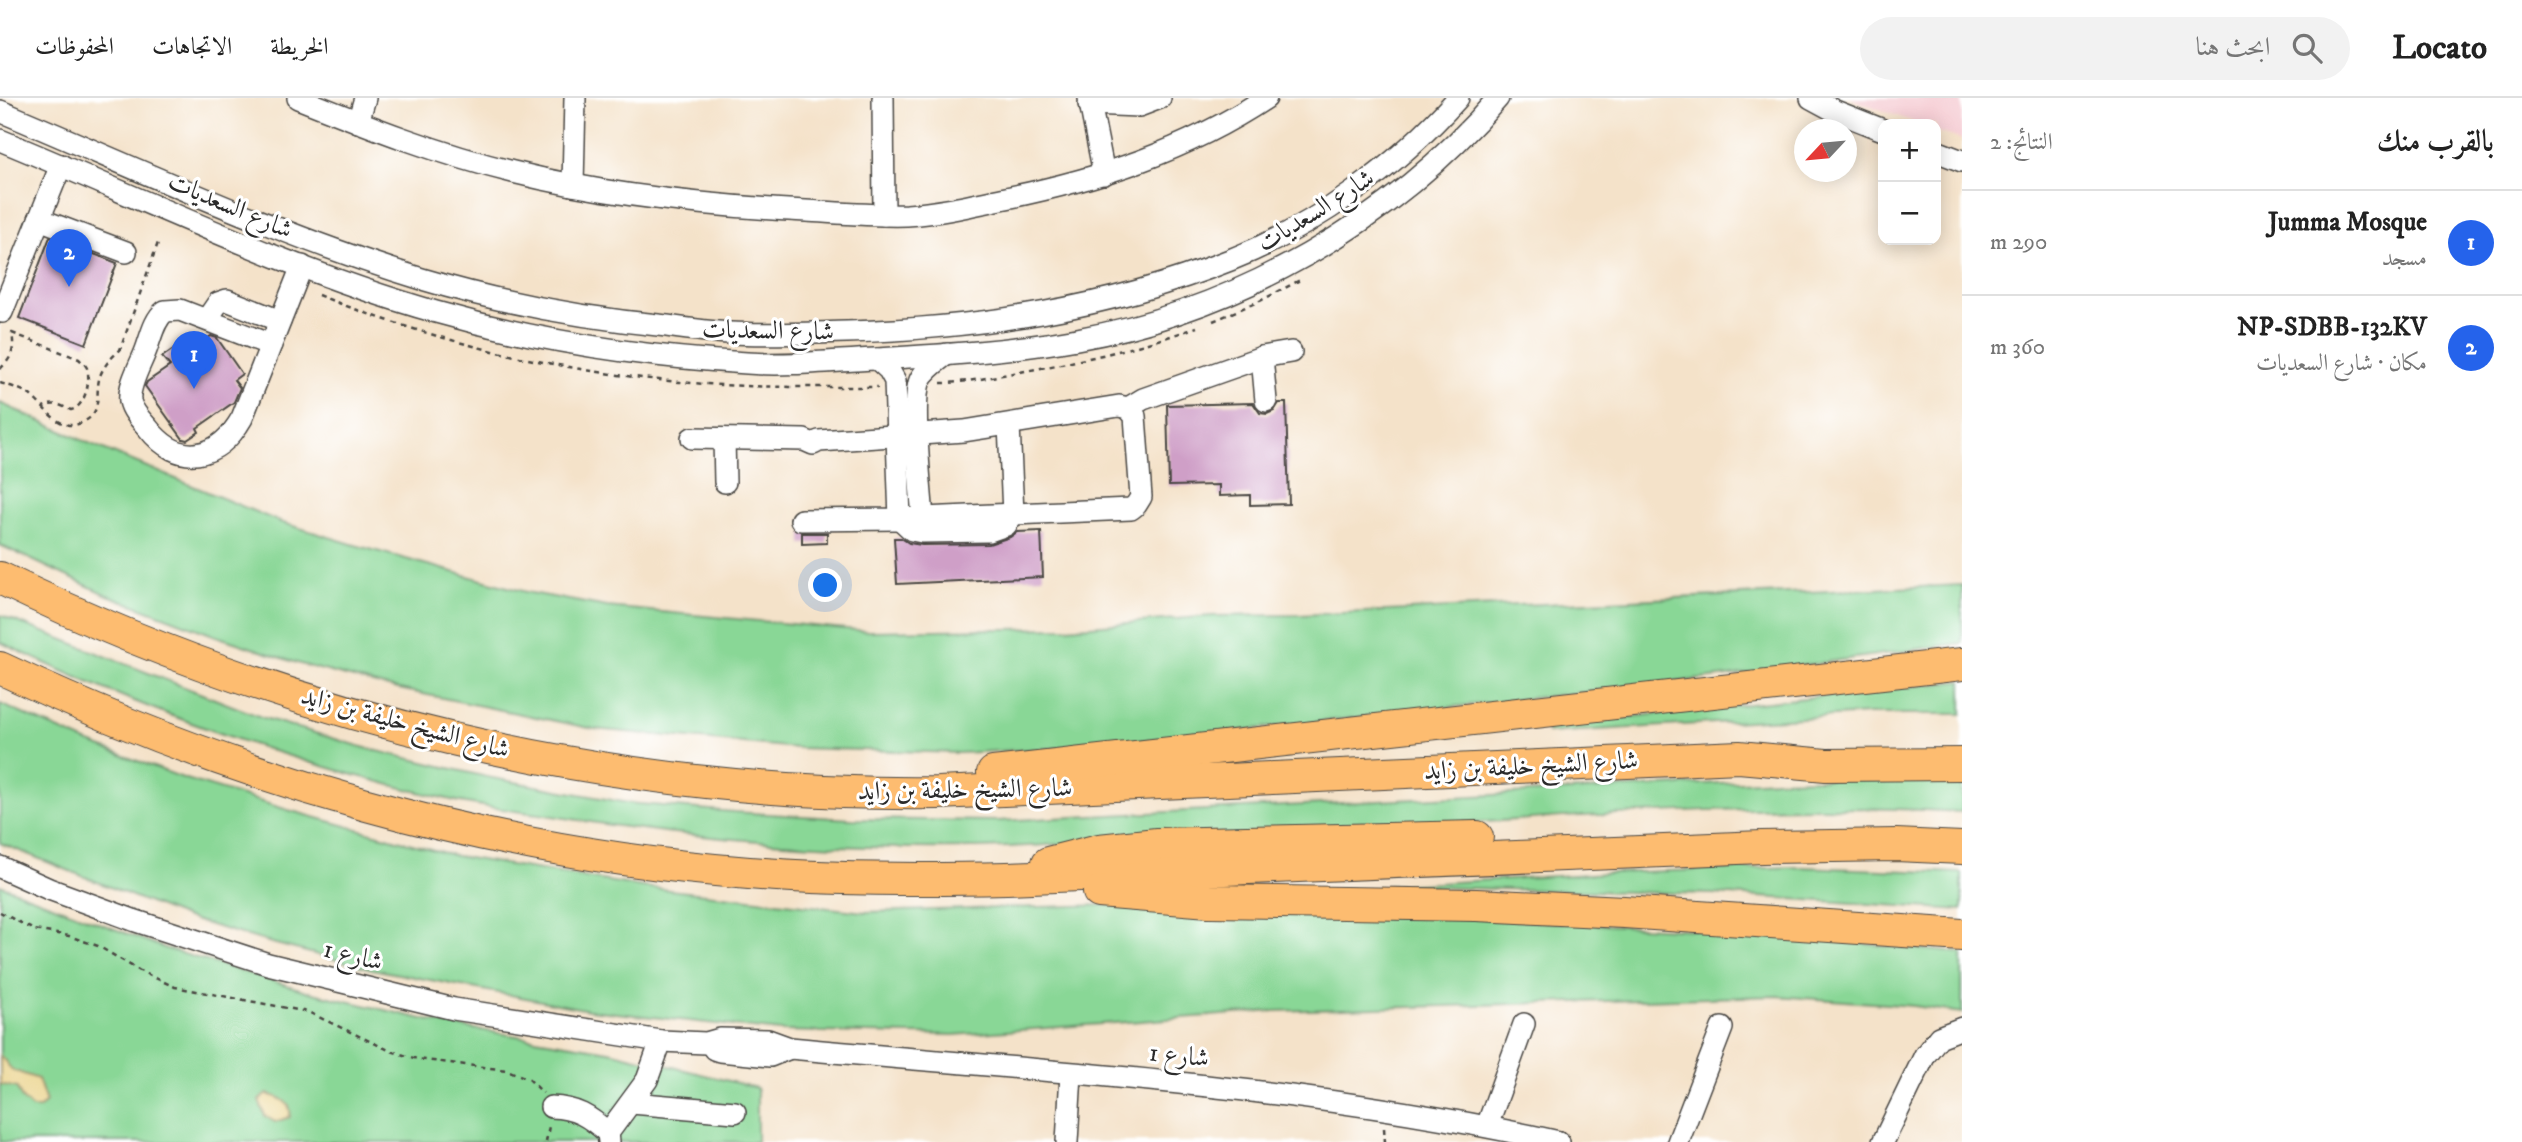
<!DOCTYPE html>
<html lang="ar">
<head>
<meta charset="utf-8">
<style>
	:root { --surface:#fff; --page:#f2f2f2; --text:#222; --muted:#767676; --line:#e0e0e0; --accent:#2563eb }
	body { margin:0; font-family:"IM FELL DW Pica",Amiri,serif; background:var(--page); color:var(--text); direction:rtl }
	.controls { position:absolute; right:21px; top:21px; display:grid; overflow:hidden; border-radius:14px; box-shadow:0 4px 18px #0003 }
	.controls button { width:63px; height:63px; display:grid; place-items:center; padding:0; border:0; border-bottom:2px solid var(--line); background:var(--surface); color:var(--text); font:35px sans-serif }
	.compass { position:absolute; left:1794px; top:21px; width:63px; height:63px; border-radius:50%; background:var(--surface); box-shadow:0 4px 18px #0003; rotate:244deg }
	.you { position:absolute; left:826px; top:488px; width:24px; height:24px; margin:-18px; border:5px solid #fff; border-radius:50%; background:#1a73e8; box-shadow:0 0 0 10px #1a73e833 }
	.badge { display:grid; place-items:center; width:46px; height:46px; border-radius:50%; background:var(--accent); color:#fff; font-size:23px; font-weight:700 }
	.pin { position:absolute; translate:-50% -58px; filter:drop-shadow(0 2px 4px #0008) }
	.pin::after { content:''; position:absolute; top:37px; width:24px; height:21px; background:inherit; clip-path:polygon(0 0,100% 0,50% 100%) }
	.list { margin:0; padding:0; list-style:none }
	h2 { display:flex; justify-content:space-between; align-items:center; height:91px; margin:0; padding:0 28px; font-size:30px }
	h2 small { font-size:23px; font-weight:400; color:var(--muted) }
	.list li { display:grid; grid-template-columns:46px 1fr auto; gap:21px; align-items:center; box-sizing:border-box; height:105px; padding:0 28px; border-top:2px solid var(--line) }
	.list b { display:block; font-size:26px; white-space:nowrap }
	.list p { margin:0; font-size:23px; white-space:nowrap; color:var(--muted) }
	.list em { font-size:23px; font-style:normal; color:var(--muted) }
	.icon { flex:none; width:38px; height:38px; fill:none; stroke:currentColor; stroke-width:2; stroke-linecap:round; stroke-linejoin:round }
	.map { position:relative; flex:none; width:1962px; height:1044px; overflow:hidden; direction:ltr }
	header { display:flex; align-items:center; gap:42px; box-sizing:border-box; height:98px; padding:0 35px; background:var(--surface); border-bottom:2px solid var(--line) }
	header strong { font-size:33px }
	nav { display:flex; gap:38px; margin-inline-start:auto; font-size:24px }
	.search { width:490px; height:63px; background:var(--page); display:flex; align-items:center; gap:18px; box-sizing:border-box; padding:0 24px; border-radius:38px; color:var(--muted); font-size:26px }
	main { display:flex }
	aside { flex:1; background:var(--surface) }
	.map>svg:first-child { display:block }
	.built { fill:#f6cfd5 }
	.green { fill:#89d796; stroke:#5a8160; stroke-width:2 }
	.sand { fill:#eeda9e; stroke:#8c8264; stroke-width:2 }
	.building { fill:#cf9fc7 }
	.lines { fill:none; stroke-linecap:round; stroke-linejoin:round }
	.minor-casing { stroke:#494643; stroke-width:24 }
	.highway-casing { stroke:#494643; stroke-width:34 }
	.path { stroke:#494643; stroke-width:2.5; stroke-dasharray:5 5; stroke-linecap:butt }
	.minor { stroke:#fff; stroke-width:21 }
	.highway { stroke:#fdbc6f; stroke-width:32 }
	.labels { text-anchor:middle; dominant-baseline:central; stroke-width:6; stroke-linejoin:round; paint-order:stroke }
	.street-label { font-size:26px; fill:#2b2b2b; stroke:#fff }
</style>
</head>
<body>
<header>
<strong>Locato</strong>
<div class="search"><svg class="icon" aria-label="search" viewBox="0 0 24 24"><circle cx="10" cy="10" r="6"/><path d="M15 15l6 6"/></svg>ابحث هنا</div>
<nav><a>الخريطة</a><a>الاتجاهات</a><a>المحفوظات</a></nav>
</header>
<main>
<aside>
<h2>بالقرب منك<small>النتائج: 2</small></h2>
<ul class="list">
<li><span class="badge">1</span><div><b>Jumma Mosque</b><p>مسجد</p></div><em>290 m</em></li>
<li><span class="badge">2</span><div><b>NP-SDBB-132KV</b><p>مكان · شارع السعديات</p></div><em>360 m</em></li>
</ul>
</aside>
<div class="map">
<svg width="1962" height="1044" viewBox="0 0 1962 1044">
	<rect width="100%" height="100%" fill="#fff"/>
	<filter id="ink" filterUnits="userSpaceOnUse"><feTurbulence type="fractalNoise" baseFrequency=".0143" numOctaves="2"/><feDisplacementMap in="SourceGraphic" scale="14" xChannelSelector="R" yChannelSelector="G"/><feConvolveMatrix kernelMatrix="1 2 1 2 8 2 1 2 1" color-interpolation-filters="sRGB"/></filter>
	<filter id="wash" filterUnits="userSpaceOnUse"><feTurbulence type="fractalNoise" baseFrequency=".00686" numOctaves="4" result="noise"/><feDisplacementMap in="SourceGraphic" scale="28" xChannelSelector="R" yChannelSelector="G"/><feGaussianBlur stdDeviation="1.57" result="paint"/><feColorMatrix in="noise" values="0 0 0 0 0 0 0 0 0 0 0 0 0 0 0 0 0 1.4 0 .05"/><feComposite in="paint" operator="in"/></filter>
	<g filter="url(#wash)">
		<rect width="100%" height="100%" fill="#f4e2c9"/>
		<polygon class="built" points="1849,0 1962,0 1962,42 1936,33 1936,26 1919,26"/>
		<g class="green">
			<polygon points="0,305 84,343 280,424 355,447 526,494 607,509 868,533 1066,530 1212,518 1299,517 1962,487 1962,545 1720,579 1227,634 1077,649 959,655 797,650 594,631 384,588 300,566 216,538 105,496 0,447"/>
			<path d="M 0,517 L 261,619 L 369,651 L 487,679 L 628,705 L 734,714 L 852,721 L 997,723 L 1777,682 L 1943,678 L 1962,679 L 1962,714 C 1792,704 1622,715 1452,726 C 1355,733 1258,736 1161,740 C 1098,743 1035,749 971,750 C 831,752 690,741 552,718 C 516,713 479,709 443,700 C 291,664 140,612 0,544 Z"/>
			<polygon points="1962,583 1962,616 1868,616 1547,635 1546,628"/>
			<polygon points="0,606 87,644 183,680 288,712 456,758 643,789 865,814 1107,807 1324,812 1790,837 1882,848 1962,855 1962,915 1914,908 1776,898 1275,913 953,937 780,933 589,912 372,871 268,844 187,820 0,745"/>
			<polygon points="1801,769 1962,775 1962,812 1713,796 1386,788 1608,775"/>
			<polygon points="0,787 167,851 313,895 444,926 609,953 757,990 757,1044 0,1044"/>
		</g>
		<g class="sand">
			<polygon points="0,957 12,972 38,981 46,1004 40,1010 32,1010 22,1001 17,990 0,986"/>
			<path d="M 266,996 C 279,999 293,1004 290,1019 L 275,1024 L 265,1018 L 259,1002 Z"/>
		</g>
		<g id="blocks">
			<g class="building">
				<polygon points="50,139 117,165 86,246 19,220"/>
				<polygon points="211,238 217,240 242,276 234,282 240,290 234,304 197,330 199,334 187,342 183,341 145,288 147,284 170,268 162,259 191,239 196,248"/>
				<polygon points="1253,305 1260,315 1267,316 1274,313 1279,305 1286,305 1289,406 1250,407 1250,397 1219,398 1219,387 1169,388 1167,307"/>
				<polygon points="1041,433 1043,479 897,486 894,440 901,440 909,445 922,447 989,446 1010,439 1017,434"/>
				<polygon points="802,435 827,435 827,445 802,446"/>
			</g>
		</g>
	</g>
	<g filter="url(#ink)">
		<use href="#blocks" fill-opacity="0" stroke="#494643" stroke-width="2"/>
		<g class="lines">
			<g class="minor-casing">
				<g id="minor">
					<path d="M 298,0 C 368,28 439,56 513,74 C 609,98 708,108 806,113 C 840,115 874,118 907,117 C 940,115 973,107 1006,100 C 1099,81 1186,53 1266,0"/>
					<polyline points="883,0 884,117"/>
					<polyline points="1089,0 1104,76"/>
					<polyline points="1811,0 1835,13 1883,32"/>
					<polyline points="1089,6 1139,8 1160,0"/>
					<path d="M 0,13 C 139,71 277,137 422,181 C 502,205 584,220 667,228 C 688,231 709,234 730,235 C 769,237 808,235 847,234 C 979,230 1107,211 1230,162 C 1316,128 1396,69 1458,0"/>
					<polyline points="358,24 365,0"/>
					<path d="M 0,42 C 144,101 285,171 436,214 C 537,243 643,259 747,265 C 790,268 833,263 876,261 C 943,257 1011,253 1077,241 C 1238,212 1392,124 1498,0"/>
					<polyline points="1936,53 1962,63"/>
					<polyline points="573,87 575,0"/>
					<polyline points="39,121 126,154"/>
					<polyline points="2,214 61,67"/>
					<polyline points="207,221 218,205 227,202 280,223"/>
					<path d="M 271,247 L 180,212 L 165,213 C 154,222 151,239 146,252 C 141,266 128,287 130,303 C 132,313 141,322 148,330 C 179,370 218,362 242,320 L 302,168"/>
					<polyline points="1262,259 1266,303"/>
					<polyline points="877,261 889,272 895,283 900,421 912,432 922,434 989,433 1006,427 1013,416 1009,327"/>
					<polyline points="1128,310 1143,301 1262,259 1291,254"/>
					<polyline points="692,340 804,342 813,346 819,343 964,333 1119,308 1128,310 1135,318 1141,399 1136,407 1131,411 900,421 801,422"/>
					<polyline points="724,341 725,384"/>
					<path d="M 923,420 C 921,392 911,304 920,282 C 925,271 938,263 947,256"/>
					<path d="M 0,769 L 49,791 L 133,822 L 268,866 L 454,911 L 661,943 L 706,945 L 720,941 L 768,942 L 790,950 C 1047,974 1307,987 1559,1044"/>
					<polyline points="714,951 720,953 770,958 790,950"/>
					<polyline points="632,1005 735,1014"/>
					<path d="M 551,1009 C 576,1010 589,1018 608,1035"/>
					<polyline points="1487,1028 1524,926"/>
					<polyline points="609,1044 608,1035 647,982 661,943"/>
					<polyline points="1067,1044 1071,976"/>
					<polyline points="1678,1044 1722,930"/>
					<polyline points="1883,1044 1925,957 1939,939 1962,930"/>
				</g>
			</g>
			<g class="highway-casing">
				<g id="highway">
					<path d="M 0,480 C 290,621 615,699 938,695 L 1739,659 L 1826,667 L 1962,666"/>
					<path d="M 0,570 C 235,681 489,755 749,775 C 835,782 921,782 1007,780 L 1762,749 L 1896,747 L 1962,750"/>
					<polyline points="993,675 1962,566"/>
					<polyline points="1048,765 1099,752 1157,746 1477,739"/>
					<polyline points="1099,794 1209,803 1476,807 1624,814 1962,837"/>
				</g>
			</g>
			<g class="path">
				<path d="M 318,197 C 433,243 557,273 680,284 C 746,290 812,289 878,289"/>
				<polyline points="1213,223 1262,202 1302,181"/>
				<path d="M 0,271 C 12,260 15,252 12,235 L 79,261 C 82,264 85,266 87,270 C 91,283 85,309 71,312 C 60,307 55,304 43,309"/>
				<path d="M 0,285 C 10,288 22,291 30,297 C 46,310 60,336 83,324 C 104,314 94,296 100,278 C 104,267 112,259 120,252 L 159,142"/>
				<path d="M 941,285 C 967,285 994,278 1020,274 C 1080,263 1139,250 1197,229"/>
				<polyline points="0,814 34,832 69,838 98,848 140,873 175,889 308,914 391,953 417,961 507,972 529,981 543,995"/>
				<polyline points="1384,1030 1385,1044"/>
				<polyline points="546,1044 549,1028"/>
			</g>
			<use href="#minor" class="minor"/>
			<use href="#highway" class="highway"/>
		</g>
	</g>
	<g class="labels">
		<g class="street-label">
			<text transform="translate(230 108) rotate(23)">شارع السعديات</text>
			<text transform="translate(1316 113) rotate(-32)">شارع السعديات</text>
			<text transform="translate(768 233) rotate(1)">شارع السعديات</text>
			<text transform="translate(405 625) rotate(15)">شارع الشيخ خليفة بن زايد</text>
			<text transform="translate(1531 668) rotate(-3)">شارع الشيخ خليفة بن زايد</text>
			<text transform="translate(965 692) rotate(-1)">شارع الشيخ خليفة بن زايد</text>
			<text transform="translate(353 858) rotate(14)">شارع 1</text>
			<text transform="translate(1179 958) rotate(6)">شارع 1</text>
		</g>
	</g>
</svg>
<div class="controls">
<button>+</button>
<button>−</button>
</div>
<svg class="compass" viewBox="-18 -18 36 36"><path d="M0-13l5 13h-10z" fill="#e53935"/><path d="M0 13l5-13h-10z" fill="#767676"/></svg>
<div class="you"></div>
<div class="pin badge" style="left:194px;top:291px">1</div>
<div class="pin badge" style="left:69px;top:189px">2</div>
</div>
</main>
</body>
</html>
